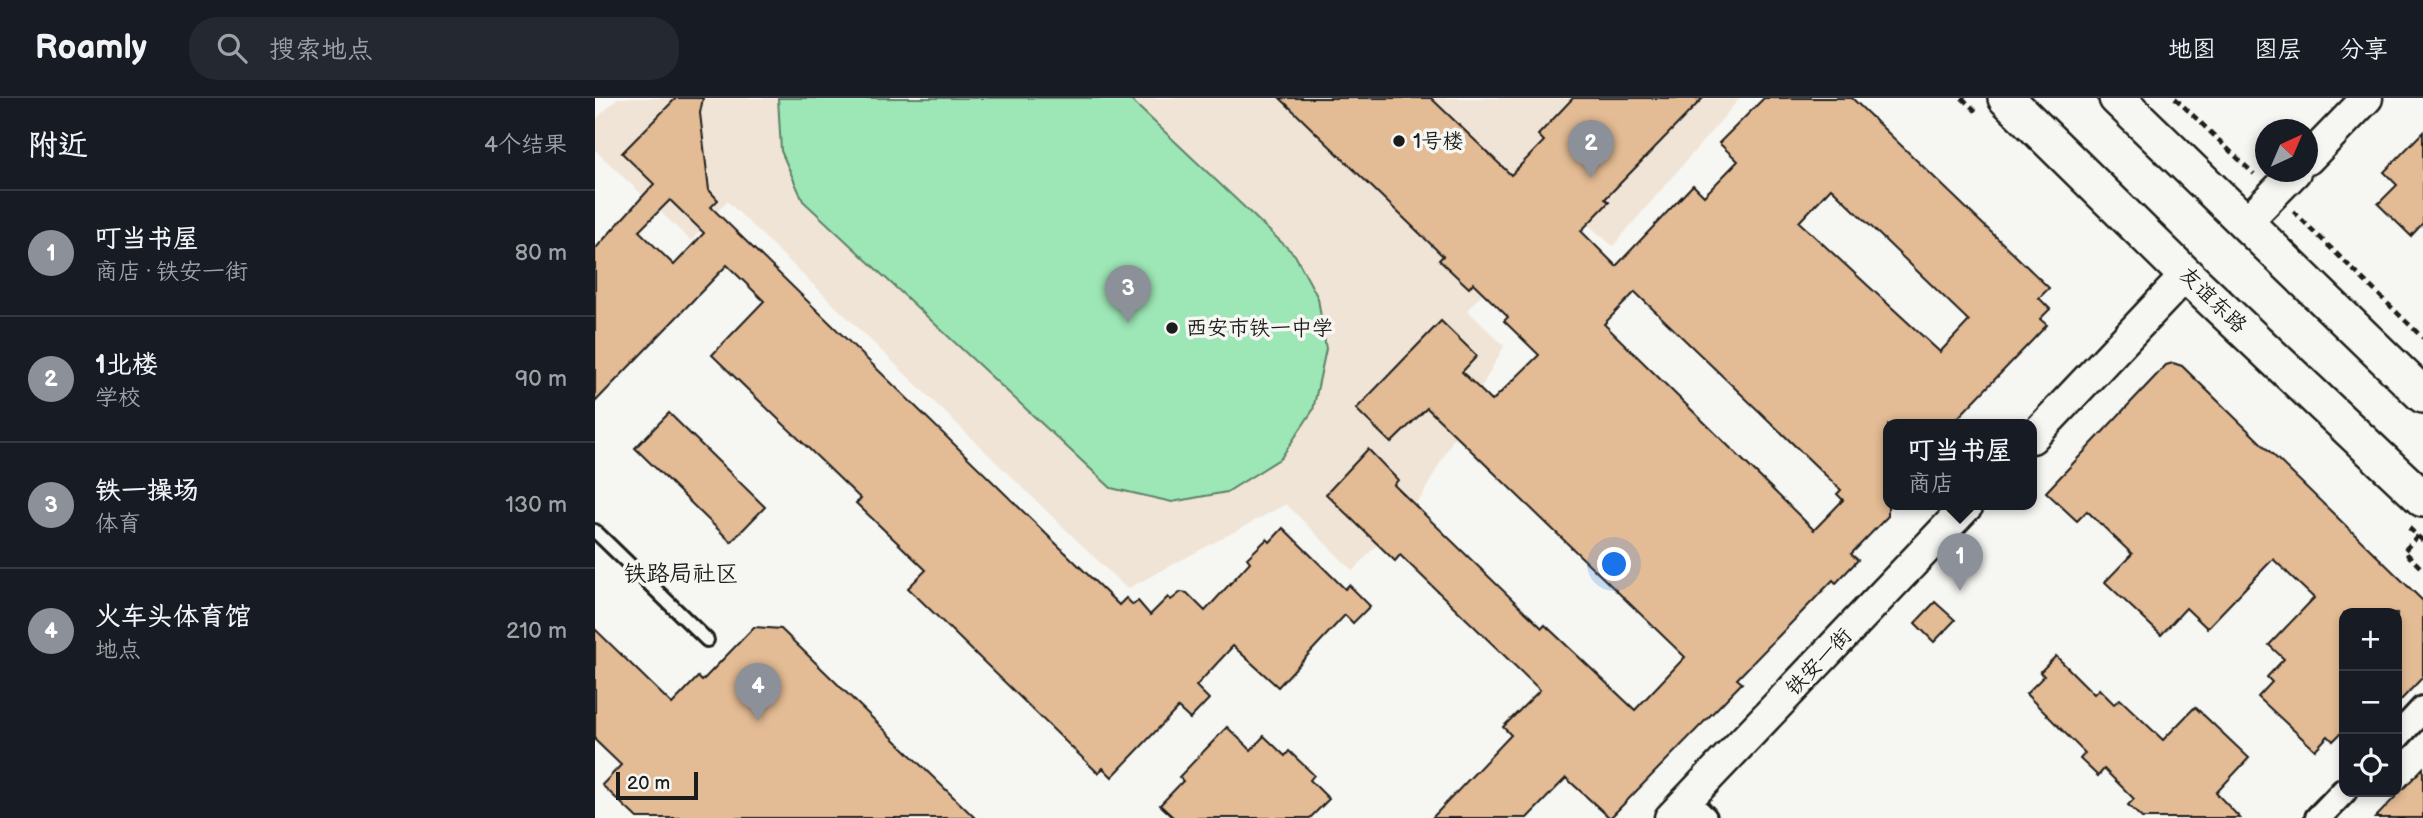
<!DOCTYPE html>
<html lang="zh">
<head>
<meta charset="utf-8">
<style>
	:root { --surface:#171b24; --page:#242831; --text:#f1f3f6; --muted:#9ea1a6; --line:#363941; --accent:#8c9099 }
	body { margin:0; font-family:"Balsamiq Sans","LXGW WenKai TC",sans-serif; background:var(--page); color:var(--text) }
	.controls { position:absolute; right:21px; bottom:21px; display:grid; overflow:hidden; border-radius:14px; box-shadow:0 4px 10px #0003 }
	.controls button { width:63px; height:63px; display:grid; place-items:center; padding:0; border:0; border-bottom:2px solid var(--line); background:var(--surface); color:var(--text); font:35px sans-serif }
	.compass { position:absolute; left:1660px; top:21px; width:63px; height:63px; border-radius:50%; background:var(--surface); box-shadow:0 4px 10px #0003; rotate:44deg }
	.scale { position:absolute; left:21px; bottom:18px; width:82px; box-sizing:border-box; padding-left:7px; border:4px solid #1c1c1c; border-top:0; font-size:19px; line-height:24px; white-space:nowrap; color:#1c1c1c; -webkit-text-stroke:5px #f6f6f2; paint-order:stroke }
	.you { position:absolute; left:1020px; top:467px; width:24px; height:24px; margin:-18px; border:5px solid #fff; border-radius:50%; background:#1a73e8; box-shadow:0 0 0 10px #1a73e833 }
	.badge { display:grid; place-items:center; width:46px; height:46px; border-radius:50%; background:var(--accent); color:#fff; font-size:23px; font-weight:700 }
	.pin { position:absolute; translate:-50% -58px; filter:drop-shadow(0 2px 4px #0008) }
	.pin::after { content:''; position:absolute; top:37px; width:24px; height:21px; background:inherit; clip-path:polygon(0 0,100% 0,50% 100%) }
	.popup { position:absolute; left:1288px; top:321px; width:154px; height:91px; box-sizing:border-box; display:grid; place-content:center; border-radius:14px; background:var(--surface); filter:drop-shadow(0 2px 5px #0005); font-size:23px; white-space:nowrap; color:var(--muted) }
	.popup b { font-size:26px; color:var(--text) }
	.popup::after { content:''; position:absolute; left:50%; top:100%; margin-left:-14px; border:14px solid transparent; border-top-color:var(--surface) }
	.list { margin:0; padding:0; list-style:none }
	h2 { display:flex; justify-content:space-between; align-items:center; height:91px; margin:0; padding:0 28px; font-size:30px }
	h2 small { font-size:23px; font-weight:400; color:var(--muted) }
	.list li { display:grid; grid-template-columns:46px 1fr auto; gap:21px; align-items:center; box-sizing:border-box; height:126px; padding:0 28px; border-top:2px solid var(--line) }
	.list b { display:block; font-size:26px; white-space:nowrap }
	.list p { margin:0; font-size:23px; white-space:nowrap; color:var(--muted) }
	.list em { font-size:23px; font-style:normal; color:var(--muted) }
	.icon { flex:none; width:38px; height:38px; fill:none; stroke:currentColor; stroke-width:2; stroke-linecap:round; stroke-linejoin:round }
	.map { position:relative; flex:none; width:1828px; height:720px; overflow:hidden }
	header { display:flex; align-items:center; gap:42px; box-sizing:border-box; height:98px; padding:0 35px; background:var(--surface); border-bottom:2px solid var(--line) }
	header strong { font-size:33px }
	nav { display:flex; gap:38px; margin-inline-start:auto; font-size:24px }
	.search { width:490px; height:63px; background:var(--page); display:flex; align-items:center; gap:18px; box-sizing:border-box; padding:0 24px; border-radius:28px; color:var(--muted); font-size:26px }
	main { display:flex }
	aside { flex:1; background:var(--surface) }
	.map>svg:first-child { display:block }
	.built { fill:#f0e4d6 }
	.green { fill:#9de6b5; stroke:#5c8168; stroke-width:2 }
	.building { fill:#e3bb94; stroke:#1c1c1c; stroke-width:2; fill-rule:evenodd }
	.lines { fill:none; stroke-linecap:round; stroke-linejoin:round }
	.service-casing { stroke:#1c1c1c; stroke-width:18 }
	.minor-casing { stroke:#1c1c1c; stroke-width:30 }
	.tertiary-casing { stroke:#1c1c1c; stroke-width:35 }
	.secondary-casing { stroke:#1c1c1c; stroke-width:40 }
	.path { stroke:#1c1c1c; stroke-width:4.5; stroke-dasharray:7 5; stroke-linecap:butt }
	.service { stroke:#f6f6f2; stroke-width:12 }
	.minor { stroke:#f6f6f2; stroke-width:24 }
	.tertiary { stroke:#f6f6f2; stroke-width:30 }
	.secondary { stroke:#f6f6f2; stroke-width:35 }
	.poi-dot { fill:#1c1c1c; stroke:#f6f6f2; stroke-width:2.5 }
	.labels { text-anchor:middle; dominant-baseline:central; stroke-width:7; stroke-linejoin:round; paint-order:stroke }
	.poi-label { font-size:21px; fill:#1c1c1c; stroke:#f6f6f2; text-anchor:start }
	.street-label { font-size:21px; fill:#1c1c1c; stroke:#f6f6f2 }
	.neighbourhood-label { font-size:23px; fill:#1c1c1c; stroke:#f6f6f2 }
</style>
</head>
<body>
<header>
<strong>Roamly</strong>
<div class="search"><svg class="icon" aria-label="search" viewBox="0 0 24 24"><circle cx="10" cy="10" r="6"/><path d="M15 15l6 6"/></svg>搜索地点</div>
<nav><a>地图</a><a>图层</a><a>分享</a></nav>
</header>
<main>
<aside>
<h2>附近<small>4个结果</small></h2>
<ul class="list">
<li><span class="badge">1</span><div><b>叮当书屋</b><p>商店 · 铁安一街</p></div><em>80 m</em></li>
<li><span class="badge">2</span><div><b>1北楼</b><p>学校</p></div><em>90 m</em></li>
<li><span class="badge">3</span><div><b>铁一操场</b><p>体育</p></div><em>130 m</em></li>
<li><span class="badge">4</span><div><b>火车头体育馆</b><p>地点</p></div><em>210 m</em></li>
</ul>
</aside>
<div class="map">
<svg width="1828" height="720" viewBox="0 0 1828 720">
	<rect width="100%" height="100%" fill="#f6f6f2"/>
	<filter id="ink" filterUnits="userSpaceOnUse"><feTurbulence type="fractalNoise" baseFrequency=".0143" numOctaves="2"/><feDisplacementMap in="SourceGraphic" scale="14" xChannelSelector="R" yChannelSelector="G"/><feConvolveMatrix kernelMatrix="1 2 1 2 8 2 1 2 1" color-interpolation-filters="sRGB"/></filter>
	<g filter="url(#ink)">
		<polygon class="built" points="23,0 1145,0 1018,148 970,107 872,212 909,248 827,398 758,473 691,406 532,491 132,103 96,143 0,52 0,22"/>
		<polygon class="green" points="183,0 534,0 700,157 723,200 731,251 718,312 686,360 632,394 577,404 516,390 208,103 186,53"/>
		<g class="building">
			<path d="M 81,0 L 108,0 L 105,15 L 114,92 L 123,102 L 116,109 L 524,507 L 531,500 L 538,507 L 543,503 L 555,517 L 573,499 L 576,502 L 586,494 L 592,495 L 610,513 L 655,464 L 652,460 L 672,441 L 675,444 L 688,430 L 750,491 L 754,487 L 775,508 L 758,525 L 750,517 L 683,589 L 638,548 L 601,588 L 614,601 L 595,621 L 583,610 L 517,679 L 508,670 L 503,675 L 313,490 L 331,472 L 261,405 L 266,401 L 117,257 L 169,203 L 132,167 L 0,304 L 0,151 L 59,86 L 27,55 ZM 75,102 L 109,135 L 79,167 L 44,133 Z"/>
			<path d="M 685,0 L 836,0 L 916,77 L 949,43 L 943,37 L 978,0 L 1108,0 L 1010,101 L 1014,104 L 986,133 L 1021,168 L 1098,87 L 1109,98 L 1143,63 L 1124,45 L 1169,0 L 1257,0 L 1454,190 L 1444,200 L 1455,211 L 1445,221 L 1452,227 L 1356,327 L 1293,327 L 1293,418 L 1256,456 L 1263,462 L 1241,485 L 1238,482 L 1142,581 L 1147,585 L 1015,720 L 971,680 L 932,720 L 837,720 L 916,637 L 908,629 L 945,592 L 805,457 L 800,463 L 731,396 L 773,351 L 803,382 L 799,387 L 947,530 L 950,527 L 1040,612 L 1090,559 L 832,310 L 796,345 L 761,311 L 846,223 L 882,258 L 867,274 L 897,303 L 944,257 L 909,223 L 913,219 L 878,185 L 874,190 L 844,162 L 848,158 ZM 1236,90 L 1374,223 L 1345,254 L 1204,124 ZM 1040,194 L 1246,392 L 1242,396 L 1248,402 L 1219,432 L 1009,226 Z"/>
			<polygon points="1828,34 1828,125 1816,138 1783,106 1802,87 1789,74"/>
			<polygon points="1578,265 1587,268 1828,503 1828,579 1802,606 1802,515 1749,515 1749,632 1738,643 1733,638 1720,652 1663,599 1677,584 1672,579 1689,561 1674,547 1719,500 1678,461 1612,530 1591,510 1566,537 1510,484 1537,456 1492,413 1482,423 1451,394 1571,267"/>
			<polygon points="74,315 170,409 136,444 40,350"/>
			<polygon points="1340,504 1360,522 1339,544 1320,525"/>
			<polygon points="159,529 186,531 380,720 42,720 7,687 26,667 0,642 0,531 77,606 103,579 107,583"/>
			<polygon points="1461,558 1499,596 1504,591 1519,606 1525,601 1568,642 1600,609 1654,660 1621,695 1645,720 1547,720 1533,707 1539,701 1509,671 1503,678 1485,661 1490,655 1431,596 1449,578 1445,574"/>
			<polygon points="632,629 656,652 669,638 690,658 694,653 719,677 715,682 734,701 715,720 579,720 565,707 588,683 584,679"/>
			<polygon points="1828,670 1828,720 1780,720"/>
		</g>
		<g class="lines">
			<g class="service-casing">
				<polyline id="service" points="0,433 112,542"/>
			</g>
			<g class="minor-casing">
				<g id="minor">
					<polyline points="1802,639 1828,611"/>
					<polyline points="1091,703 1109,720"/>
					<polyline points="1723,720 1749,693"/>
				</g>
			</g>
			<g class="tertiary-casing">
				<g id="tertiary">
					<polyline points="1713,61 1772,0"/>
					<polyline points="1651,124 1700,74"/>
					<polyline points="1437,340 1591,177"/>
					<polyline points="1075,720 1373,407"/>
				</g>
			</g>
			<g class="secondary-casing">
				<g id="secondary">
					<polyline points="1411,0 1591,177 1828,401"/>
					<polyline points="1522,0 1828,297"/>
				</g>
			</g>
			<g class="path">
				<polyline points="1367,0 1384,16"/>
				<polyline points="1580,0 1659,76"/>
				<polyline points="1698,113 1828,240"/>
				<polyline points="1814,430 1828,443"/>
				<polyline points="1823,438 1809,453 1828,472"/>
			</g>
			<use href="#service" class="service"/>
			<use href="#minor" class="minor"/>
			<use href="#tertiary" class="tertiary"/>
			<use href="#secondary" class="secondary"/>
		</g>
	</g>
	<g class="poi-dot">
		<circle cx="804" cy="43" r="7"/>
		<circle cx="577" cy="230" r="7"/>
	</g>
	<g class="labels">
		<g class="poi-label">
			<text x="818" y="43">1号楼</text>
			<text x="591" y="230">西安市铁一中学</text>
		</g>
		<g class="street-label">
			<text transform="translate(1618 202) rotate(44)">友谊东路</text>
			<text transform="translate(1224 564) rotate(-46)">铁安一街</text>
		</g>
		<g class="neighbourhood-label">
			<text x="86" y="476">铁路局社区</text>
		</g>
	</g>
</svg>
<div class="controls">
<button>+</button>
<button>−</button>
<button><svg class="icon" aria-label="locate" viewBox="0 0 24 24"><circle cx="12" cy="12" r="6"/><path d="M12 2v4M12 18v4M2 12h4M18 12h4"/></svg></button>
</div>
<svg class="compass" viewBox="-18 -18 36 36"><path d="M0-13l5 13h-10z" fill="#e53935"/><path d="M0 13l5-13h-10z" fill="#9ea1a6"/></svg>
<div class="scale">20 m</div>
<div class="you"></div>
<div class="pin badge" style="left:1365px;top:493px">1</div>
<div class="popup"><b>叮当书屋</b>商店</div>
<div class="pin badge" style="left:996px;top:80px">2</div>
<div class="pin badge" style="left:533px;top:225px">3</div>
<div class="pin badge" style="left:163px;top:623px">4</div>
</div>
</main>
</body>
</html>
